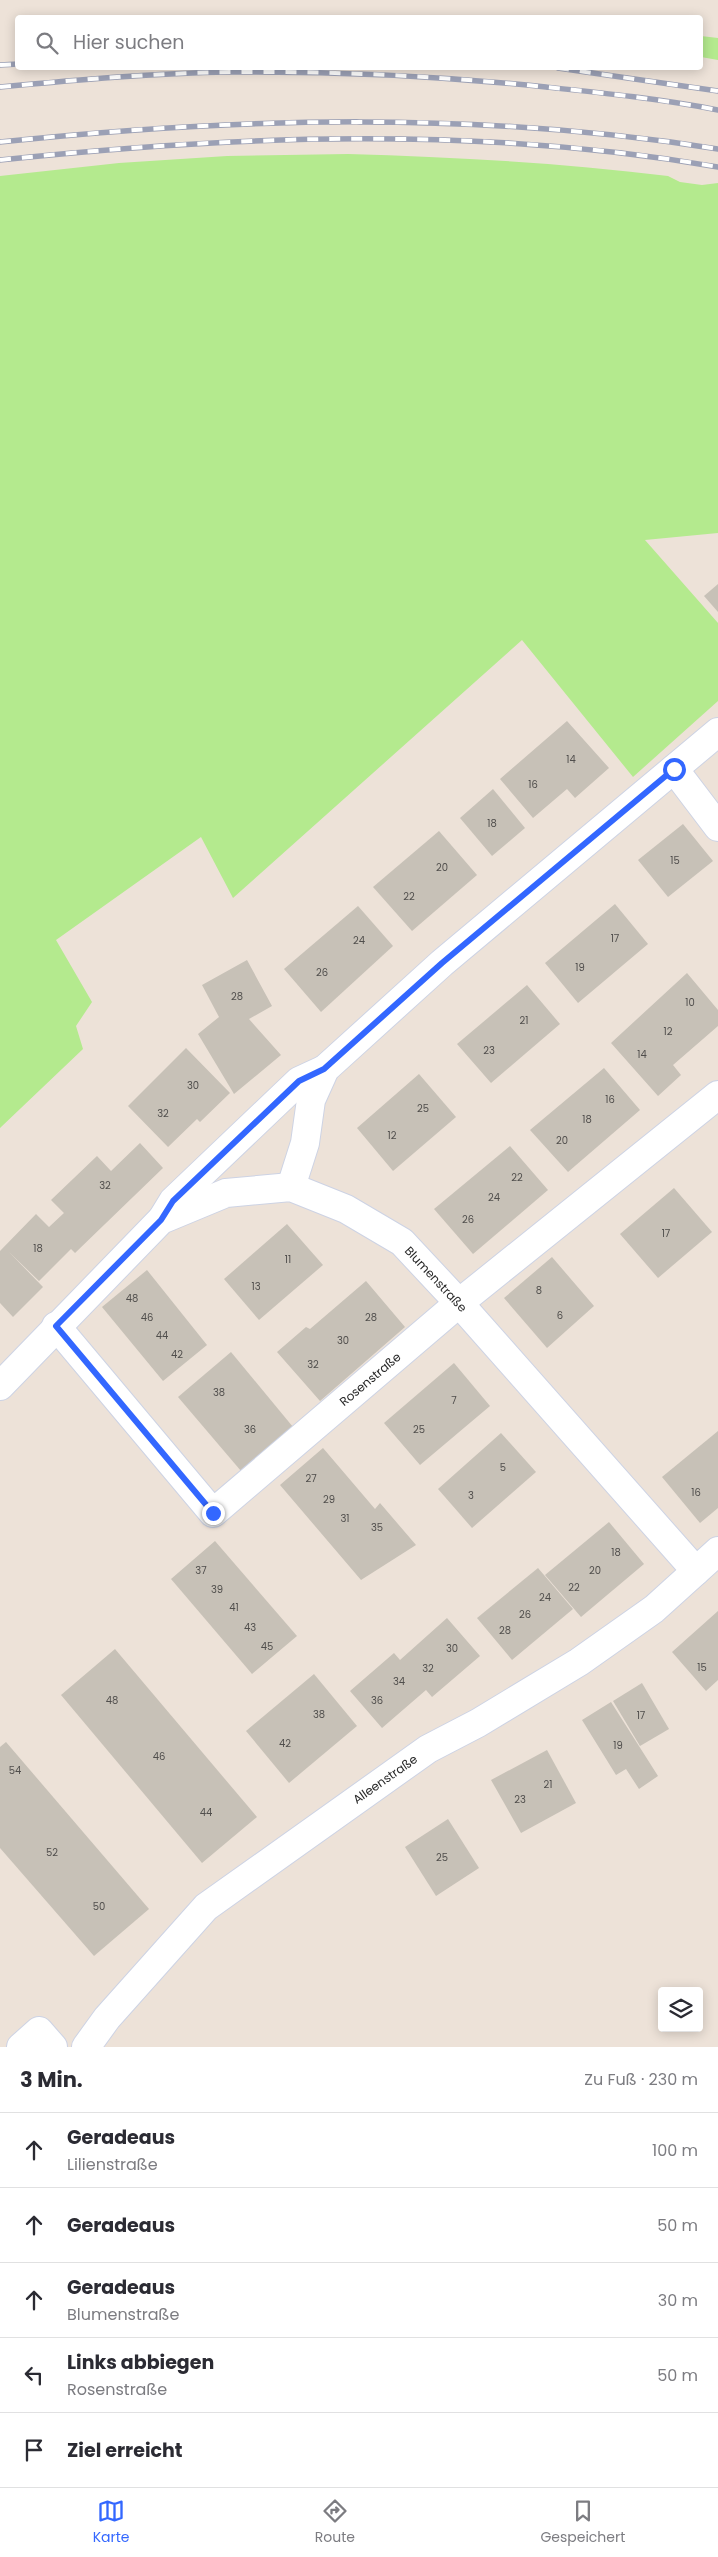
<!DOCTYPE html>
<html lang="de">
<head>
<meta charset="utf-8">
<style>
	:root { --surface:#fff; --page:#f7f7f7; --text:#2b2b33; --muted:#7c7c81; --line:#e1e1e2; --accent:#3367ff }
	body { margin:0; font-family:Poppins,sans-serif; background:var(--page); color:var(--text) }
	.controls { position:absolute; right:15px; bottom:15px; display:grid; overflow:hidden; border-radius:5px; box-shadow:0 2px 12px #0003 }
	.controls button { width:45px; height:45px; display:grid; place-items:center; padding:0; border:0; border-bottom:1px solid var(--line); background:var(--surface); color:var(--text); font:25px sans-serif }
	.stop { position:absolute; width:15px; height:15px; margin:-11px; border:4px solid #3367ff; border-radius:50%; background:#fff }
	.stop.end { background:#3367ff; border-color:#fff; box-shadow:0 1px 5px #0008 }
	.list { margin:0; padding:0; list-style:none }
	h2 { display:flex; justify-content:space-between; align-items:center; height:65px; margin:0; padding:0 20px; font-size:21px }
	h2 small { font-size:16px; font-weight:400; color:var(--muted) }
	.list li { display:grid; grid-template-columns:32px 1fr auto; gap:15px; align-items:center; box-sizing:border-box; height:75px; padding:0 20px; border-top:1px solid var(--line) }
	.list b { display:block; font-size:19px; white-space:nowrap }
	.list p { margin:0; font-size:16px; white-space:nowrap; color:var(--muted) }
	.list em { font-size:16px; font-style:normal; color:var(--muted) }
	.icon { flex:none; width:28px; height:28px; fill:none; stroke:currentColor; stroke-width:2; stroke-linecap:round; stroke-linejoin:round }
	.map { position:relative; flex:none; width:718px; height:2047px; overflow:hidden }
	.search { position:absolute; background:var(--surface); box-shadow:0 2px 12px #0003; left:15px; right:15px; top:15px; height:55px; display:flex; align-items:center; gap:12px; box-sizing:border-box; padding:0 18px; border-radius:5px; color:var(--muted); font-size:19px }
	.sheet { height:440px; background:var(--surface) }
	nav { display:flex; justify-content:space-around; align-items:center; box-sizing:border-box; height:70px; border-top:1px solid var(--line); background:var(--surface); font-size:14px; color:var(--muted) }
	nav a { display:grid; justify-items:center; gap:2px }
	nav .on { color:var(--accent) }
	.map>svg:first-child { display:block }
	.green { fill:#b4ea8e }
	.building { fill:#c7c1b7 }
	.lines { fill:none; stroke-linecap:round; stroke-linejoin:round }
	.minor-casing { stroke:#cdd3e4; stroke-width:30 }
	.minor { stroke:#fff; stroke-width:28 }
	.rail-casing { stroke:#9ba0b5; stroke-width:5.5 }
	.rail { stroke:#fff; stroke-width:4; stroke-dasharray:11; stroke-linecap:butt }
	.route { stroke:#3367ff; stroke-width:6 }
	.labels { text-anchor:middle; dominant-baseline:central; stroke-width:4.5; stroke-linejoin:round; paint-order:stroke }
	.number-label { font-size:10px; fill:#504e4c }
	.street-label { font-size:12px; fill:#282828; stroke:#fff }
</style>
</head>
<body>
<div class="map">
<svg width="718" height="2047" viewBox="0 0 718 2047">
	<rect width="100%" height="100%" fill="#ede2d8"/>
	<g class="green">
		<polygon points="701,36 718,38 718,60 701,57"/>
		<path d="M 348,154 C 456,157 561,163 668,176 L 680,182 L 702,185 L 718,183 L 718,533 L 645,540 L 718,623 L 718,701 L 633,777 L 522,640 L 233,898 L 201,837 L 56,940 L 92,1002 L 76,1026 L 83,1049 L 0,1128 L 0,176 L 119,163 L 227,156 Z"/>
	</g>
	<g class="building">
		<polygon points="718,584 718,612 704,596"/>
		<polygon points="567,721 609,768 575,798 567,789 533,818 500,779"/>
		<polygon points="493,789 525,828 492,856 460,818"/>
		<polygon points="683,824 713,861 668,897 638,860"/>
		<polygon points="439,831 477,875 412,931 373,887"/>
		<polygon points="615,904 648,944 578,1003 545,963"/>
		<polygon points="358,906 393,946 321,1012 284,969"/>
		<polygon points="247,960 272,1006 249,1019 281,1055 234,1094 198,1034 219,1017 202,985"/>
		<polygon points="687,973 718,1010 718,1026 673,1065 681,1075 658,1096 611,1043"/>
		<polygon points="527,985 560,1024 491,1083 457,1044"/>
		<polygon points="186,1048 230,1093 200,1122 197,1119 168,1147 128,1106"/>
		<polygon points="604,1068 640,1110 568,1172 530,1130"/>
		<polygon points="419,1074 456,1117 393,1171 357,1128"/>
		<polygon points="140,1143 163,1168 75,1253 71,1249 39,1281 9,1252 43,1287 13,1317 0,1303 0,1251 36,1214 49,1227 64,1213 51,1200 97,1156 111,1171"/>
		<polygon points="510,1146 548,1190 473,1254 434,1209"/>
		<polygon points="674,1188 712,1232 658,1278 620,1234"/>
		<polygon points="287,1224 323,1265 259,1320 224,1279"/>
		<polygon points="552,1257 594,1306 547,1348 504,1298"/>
		<polygon points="147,1270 207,1345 163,1381 102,1307"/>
		<polygon points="366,1281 405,1327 320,1401 277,1352 306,1327 310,1329"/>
		<polygon points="231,1352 293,1427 241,1471 178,1397"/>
		<polygon points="454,1363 490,1406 420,1465 384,1423"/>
		<polygon points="718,1431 718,1508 700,1523 662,1477"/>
		<polygon points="501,1433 536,1472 472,1528 438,1489"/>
		<polygon points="323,1448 375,1509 380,1503 416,1545 361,1580 280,1485"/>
		<polygon points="609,1522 644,1564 581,1617 545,1575"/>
		<polygon points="215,1541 297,1636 252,1674 171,1579"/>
		<polygon points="538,1568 573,1609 512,1660 477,1618"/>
		<polygon points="718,1611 718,1680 706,1691 672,1652"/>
		<polygon points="447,1618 480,1656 432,1697 426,1690 382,1728 350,1691 394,1653 400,1660"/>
		<polygon points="115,1649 257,1817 202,1863 61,1695"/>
		<polygon points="314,1674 357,1726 289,1783 246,1731"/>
		<polygon points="642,1683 669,1729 640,1746 613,1701"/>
		<polygon points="611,1702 658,1776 639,1789 626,1769 616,1775 582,1720"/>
		<polygon points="6,1742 149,1909 94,1956 0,1848 0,1747"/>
		<polygon points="547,1750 576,1803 521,1833 491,1780"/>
		<polygon points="448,1819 479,1868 436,1896 405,1847"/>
	</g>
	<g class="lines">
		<g class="minor-casing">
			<g id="minor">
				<polyline points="674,769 718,827"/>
				<polyline points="291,1187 305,1143 311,1100 325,1069 442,963 718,732"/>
				<polyline points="162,1219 173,1201 299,1081 325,1069"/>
				<polyline points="56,1326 213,1513 459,1303 718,1095"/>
				<polyline points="0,1386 161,1220 226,1193 291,1187 346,1209 402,1242 459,1303 696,1571"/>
				<polyline points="21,2047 39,2031 53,2047"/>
				<polyline points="86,2047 107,2018 206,1907 428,1749 478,1723 579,1662 654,1609 718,1551"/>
			</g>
		</g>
		<use href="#minor" class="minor"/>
		<g class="rail-casing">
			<g id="rail">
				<polyline points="0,65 18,64"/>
				<polyline points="558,68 718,91"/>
				<path d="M 0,87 C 76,80 153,73 230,72 C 336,71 441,76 546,87 C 603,93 661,99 718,110"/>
				<path d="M 0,142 C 239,117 480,111 718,149"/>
				<path d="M 0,160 C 238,135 481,126 718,167"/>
			</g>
		</g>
		<use href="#rail" class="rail"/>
	</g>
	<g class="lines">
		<polyline class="route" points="213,1513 56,1326 161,1220 173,1201 299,1081 324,1069 442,963 674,769"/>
	</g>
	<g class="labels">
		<g class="number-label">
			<text x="571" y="759">14</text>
			<text x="533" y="784">16</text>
			<text x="492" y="823">18</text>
			<text x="675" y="860">15</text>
			<text x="442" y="867">20</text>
			<text x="409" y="896">22</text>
			<text x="615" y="938">17</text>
			<text x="359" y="940">24</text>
			<text x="580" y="967">19</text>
			<text x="322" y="972">26</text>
			<text x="237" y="996">28</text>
			<text x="690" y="1002">10</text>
			<text x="524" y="1020">21</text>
			<text x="668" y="1031">12</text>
			<text x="489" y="1050">23</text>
			<text x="642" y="1054">14</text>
			<text x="193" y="1085">30</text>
			<text x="610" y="1099">16</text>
			<text x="423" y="1108">25</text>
			<text x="163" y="1113">32</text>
			<text x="587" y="1119">18</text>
			<text x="392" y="1135">12</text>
			<text x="562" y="1140">20</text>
			<text x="517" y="1177">22</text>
			<text x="105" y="1185">32</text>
			<text x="494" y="1197">24</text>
			<text x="468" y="1219">26</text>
			<text x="666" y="1233">17</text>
			<text x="38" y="1248">18</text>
			<text x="288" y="1259">11</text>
			<text x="256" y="1286">13</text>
			<text x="539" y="1290">8</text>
			<text x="132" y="1298">48</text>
			<text x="560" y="1315">6</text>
			<text x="147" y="1317">46</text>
			<text x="371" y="1317">28</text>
			<text x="162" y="1335">44</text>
			<text x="343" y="1340">30</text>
			<text x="177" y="1354">42</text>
			<text x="313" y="1364">32</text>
			<text x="219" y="1392">38</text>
			<text x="454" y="1400">7</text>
			<text x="250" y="1429">36</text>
			<text x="419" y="1429">25</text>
			<text x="503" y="1467">5</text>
			<text x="311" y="1478">27</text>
			<text x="696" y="1492">16</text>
			<text x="471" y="1495">3</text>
			<text x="329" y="1499">29</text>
			<text x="345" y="1518">31</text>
			<text x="377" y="1527">35</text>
			<text x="616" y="1552">18</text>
			<text x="201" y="1570">37</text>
			<text x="595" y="1570">20</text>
			<text x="574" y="1587">22</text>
			<text x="217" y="1589">39</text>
			<text x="545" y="1597">24</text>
			<text x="234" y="1607">41</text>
			<text x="525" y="1614">26</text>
			<text x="250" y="1627">43</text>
			<text x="505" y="1630">28</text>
			<text x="267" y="1646">45</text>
			<text x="452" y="1648">30</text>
			<text x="702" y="1667">15</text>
			<text x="428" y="1668">32</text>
			<text x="399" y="1681">34</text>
			<text x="112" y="1700">48</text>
			<text x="377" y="1700">36</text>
			<text x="319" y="1714">38</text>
			<text x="641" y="1715">17</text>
			<text x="285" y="1743">42</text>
			<text x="618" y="1745">19</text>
			<text x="159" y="1756">46</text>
			<text x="15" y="1770">54</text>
			<text x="548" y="1784">21</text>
			<text x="520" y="1799">23</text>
			<text x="206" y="1812">44</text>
			<text x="52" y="1852">52</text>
			<text x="442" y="1857">25</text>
			<text x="99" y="1906">50</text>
		</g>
		<g class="street-label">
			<text transform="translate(436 1279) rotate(47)">Blumenstraße</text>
			<text transform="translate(370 1379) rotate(-40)">Rosenstraße</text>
			<text transform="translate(385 1779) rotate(-35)">Alleenstraße</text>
		</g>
	</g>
</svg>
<div class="controls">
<button><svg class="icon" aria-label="layers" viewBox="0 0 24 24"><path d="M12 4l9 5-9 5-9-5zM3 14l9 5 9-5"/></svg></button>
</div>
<div class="stop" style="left:674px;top:769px"></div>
<div class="stop end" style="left:213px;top:1513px"></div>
<div class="search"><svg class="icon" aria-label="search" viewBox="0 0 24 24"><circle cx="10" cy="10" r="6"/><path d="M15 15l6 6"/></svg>Hier suchen</div>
</div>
<section class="sheet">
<h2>3 Min.<small>Zu Fuß · 230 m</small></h2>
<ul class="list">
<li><svg class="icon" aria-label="ahead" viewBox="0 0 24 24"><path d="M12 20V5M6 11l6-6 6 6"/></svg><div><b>Geradeaus</b><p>Lilienstraße</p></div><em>100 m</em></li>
<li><svg class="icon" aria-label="ahead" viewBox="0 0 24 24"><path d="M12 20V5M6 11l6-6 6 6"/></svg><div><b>Geradeaus</b></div><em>50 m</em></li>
<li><svg class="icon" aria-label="ahead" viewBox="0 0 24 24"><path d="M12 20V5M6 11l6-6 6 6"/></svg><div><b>Geradeaus</b><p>Blumenstraße</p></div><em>30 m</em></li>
<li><svg class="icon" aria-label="left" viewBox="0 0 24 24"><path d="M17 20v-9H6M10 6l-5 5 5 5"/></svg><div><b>Links abbiegen</b><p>Rosenstraße</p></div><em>50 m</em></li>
<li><svg class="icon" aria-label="arrive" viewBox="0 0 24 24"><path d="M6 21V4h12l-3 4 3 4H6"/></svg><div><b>Ziel erreicht</b></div></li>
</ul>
</section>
<nav>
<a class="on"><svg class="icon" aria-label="map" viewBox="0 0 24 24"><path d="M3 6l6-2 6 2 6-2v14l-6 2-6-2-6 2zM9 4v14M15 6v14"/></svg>Karte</a>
<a><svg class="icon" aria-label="directions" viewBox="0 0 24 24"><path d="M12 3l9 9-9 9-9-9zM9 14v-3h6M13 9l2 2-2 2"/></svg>Route</a>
<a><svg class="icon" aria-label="saved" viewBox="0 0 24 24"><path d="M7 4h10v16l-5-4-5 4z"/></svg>Gespeichert</a>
</nav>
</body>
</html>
